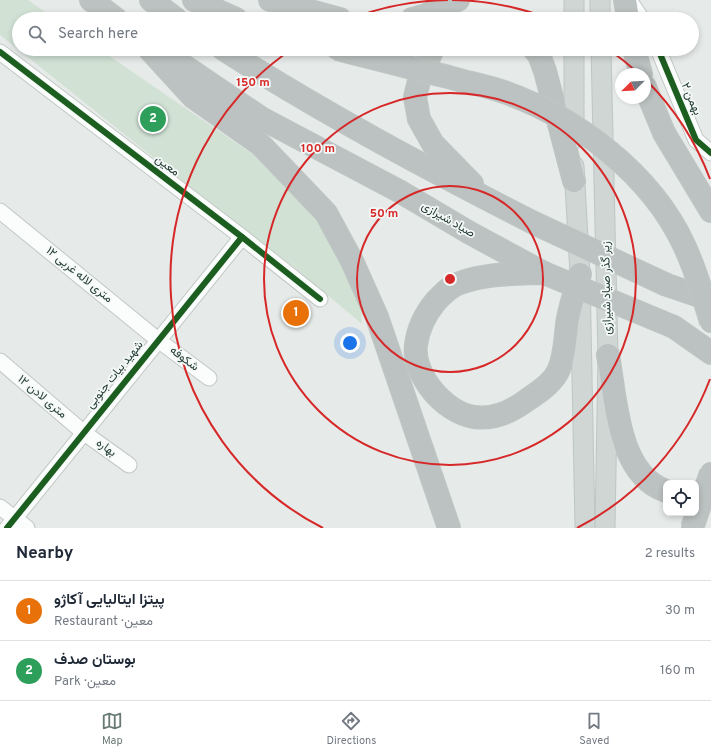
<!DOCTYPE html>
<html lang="en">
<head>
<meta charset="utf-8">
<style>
	:root { --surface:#fff; --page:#f2f2f3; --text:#1f2937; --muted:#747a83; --line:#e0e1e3; --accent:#697a74 }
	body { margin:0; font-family:Overpass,Vazirmatn,sans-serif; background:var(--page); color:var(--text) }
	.controls { position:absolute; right:12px; bottom:12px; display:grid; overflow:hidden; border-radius:8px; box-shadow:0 2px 6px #0003 }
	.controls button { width:36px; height:36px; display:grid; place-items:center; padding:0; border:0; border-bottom:1px solid var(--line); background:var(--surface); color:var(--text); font:20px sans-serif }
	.compass { position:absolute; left:615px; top:68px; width:36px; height:36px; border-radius:50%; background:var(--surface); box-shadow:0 2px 6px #0003; rotate:246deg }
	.you { position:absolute; left:350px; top:343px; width:14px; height:14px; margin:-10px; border:3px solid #fff; border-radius:50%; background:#1a73e8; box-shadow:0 0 0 6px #1a73e833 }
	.badge { display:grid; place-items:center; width:26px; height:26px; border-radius:50%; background:var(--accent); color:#fff; font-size:13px; font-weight:700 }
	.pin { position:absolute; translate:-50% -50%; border:2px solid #fff; box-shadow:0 1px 4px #0006 }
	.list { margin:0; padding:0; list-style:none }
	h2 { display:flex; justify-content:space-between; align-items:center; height:52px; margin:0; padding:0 16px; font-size:17px }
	h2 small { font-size:13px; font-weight:400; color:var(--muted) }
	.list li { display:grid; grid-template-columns:26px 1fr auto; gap:12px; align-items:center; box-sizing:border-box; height:60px; padding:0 16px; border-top:1px solid var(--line) }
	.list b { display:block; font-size:15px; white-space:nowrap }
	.list p { margin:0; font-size:13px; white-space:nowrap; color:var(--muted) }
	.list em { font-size:13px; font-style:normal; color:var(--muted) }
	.icon { flex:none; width:22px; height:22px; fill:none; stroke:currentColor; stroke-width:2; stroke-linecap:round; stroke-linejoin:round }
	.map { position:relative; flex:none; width:711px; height:528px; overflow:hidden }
	.search { position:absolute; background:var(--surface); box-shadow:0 2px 6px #0003; left:12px; right:12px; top:12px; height:44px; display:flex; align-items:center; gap:10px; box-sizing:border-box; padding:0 14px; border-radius:22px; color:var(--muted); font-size:15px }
	.sheet { height:172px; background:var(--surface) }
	nav { display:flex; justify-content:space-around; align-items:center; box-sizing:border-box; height:56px; border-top:1px solid var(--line); background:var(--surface); font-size:11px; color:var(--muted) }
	nav a { display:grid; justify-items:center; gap:2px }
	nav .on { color:var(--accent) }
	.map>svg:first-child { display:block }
	.green { fill:#d1e2d5 }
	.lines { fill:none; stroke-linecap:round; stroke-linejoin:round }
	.minor-casing { stroke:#c3c7c5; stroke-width:17 }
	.major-casing { stroke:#bec6c3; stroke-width:21 }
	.highway-casing { stroke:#bec6c3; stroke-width:24 }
	.minor { stroke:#fbfcfc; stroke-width:15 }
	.major { stroke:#cfd6d4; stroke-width:19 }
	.highway { stroke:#bcc2c1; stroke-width:22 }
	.highway-bridge-casing { stroke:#bec6c3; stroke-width:24; stroke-linecap:butt }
	.highway-bridge { stroke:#bcc2c1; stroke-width:22 }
	.cycleway-casing { stroke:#f4f9f7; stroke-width:8 }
	.cycleway { stroke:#1b5e20; stroke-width:6 }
	.ring { fill:none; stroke:#d62828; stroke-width:2 }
	.labels { text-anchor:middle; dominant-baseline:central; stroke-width:3.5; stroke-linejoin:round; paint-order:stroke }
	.street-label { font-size:12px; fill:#253d36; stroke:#f4f9f7 }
	.centre { fill:#d62828; stroke:#f4f9f7; stroke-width:2 }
	.ring-label { font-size:12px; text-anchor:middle; font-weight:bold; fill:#d62828; stroke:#f4f9f7; stroke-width:3.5; stroke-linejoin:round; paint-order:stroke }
</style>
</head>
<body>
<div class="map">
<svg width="711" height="528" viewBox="0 0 711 528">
	<rect width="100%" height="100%" fill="#e6eae8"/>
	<polygon class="green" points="0,0 28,0 55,19 19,19 19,49 99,49 270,166 330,232 360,293 362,324 294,267 228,217 0,35"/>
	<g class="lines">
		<g class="minor-casing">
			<g id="minor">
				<polyline points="629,0 642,19"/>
				<polyline points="658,49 696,140 711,153"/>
				<polyline points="0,52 242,237 320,299"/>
				<polyline points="0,211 158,340 209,378"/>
				<polyline points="0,361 83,432 129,465"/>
				<polyline points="0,507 27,528"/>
				<polyline points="7,528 242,237"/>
			</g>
		</g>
		<g class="major-casing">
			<g id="major">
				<polyline points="600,0 600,19"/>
				<polyline points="574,19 574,0"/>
				<polyline points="601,49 608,355 605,528"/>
				<polyline points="574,139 574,49"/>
				<polyline points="574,166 580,274 585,528"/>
			</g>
		</g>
		<g class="highway-casing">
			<g id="highway">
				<polyline points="91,0 116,19"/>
				<polyline points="151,0 176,19"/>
				<polyline points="194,0 236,19"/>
				<polyline points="270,0 340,19"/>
				<polyline points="625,0 628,19"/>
				<polyline points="412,19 426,15 458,0"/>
				<polyline points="149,49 193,97 261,145 326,213 352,261 377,317 449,528"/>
				<path d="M 223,49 C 323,113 428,169 534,223"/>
				<polyline points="433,49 420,77 415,97 419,119 433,144 472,184"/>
				<polyline points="534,49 539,55 545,71 574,181"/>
				<polyline points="634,49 641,74"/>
				<polyline points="162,51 261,118 399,191 470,233 544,273"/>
				<polyline points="645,87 664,133 711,211"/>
				<path d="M 544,273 C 516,274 486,273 460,283 C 450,286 443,294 436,301 C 426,313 418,329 416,345 C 412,375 445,413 474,417 C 494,420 511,412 527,400 C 539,392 554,382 559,369 C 566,353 565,334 568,318 C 571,303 576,288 580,274"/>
				<polyline points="667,285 711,300"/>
				<polyline points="674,327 711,353"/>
				<path d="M 608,355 C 616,398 617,474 666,491"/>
			</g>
		</g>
		<use href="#minor" class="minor"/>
		<use href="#major" class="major"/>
		<use href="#highway" class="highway"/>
		<g class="highway-bridge-casing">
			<g id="highway-bridge">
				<path d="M 337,49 C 375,59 413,68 452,78 C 469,83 488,86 504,92 C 577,118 651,174 684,245 C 696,270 703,296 711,322"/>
				<polyline points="534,223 667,285"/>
				<polyline points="544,273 674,327"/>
				<polyline points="692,528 711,473"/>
			</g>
		</g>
		<use href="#highway-bridge" class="highway-bridge"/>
		<g class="cycleway-casing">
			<g id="cycleway">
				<polyline points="658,49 696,140 711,153"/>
				<polyline points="0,52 242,237 320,299"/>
				<polyline points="7,528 242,237"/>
			</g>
		</g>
		<use href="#cycleway" class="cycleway"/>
	</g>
	<g class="ring">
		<circle cx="450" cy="279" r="93"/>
		<circle cx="450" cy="279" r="186"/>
		<path d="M710 379A279 279 0 0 1 577 528M323 528A279 279 0 0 1 292 49M350 19A279 279 0 0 1 448 0M452 0A279 279 0 0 1 550 19M608 49A279 279 0 0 1 638 73M646 80A279 279 0 0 1 710 179"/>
	</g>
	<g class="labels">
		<g class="street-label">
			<text transform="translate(691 99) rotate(67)">بهمن ۲</text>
			<text transform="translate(167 166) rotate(37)">معین</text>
			<text transform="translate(448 220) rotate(30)">صیاد شیرازی</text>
			<text transform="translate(79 275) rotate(39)">۱۲ متری لاله غربی</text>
			<text transform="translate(607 288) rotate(-91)">زیر گذر صیاد شیرازی</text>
			<text transform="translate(184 359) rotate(37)">شکوفه</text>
			<text transform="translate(115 375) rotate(-51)">شهید بیات جنوبی</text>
			<text transform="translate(42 397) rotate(40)">۱۲ متری لادن</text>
			<text transform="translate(106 448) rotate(36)">بهاره</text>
		</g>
	</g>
	<circle cx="450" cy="279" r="6" class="centre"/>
	<g class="ring-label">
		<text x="253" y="86">150 m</text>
		<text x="318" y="152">100 m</text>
		<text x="384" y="217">50 m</text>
	</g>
</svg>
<div class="controls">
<button><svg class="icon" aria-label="locate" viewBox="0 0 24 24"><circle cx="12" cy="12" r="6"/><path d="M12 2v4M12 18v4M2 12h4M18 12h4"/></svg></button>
</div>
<svg class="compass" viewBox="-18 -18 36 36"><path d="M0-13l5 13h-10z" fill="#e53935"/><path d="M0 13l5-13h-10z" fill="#747a83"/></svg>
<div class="you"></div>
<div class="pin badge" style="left:296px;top:313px;background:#e8710a">1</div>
<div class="pin badge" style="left:153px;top:119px;background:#2e9e5b">2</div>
<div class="search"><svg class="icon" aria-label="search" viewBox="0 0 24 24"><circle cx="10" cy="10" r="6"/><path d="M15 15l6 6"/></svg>Search here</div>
</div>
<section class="sheet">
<h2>Nearby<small>2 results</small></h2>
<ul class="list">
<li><span class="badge" style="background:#e8710a">1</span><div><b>پیتزا ایتالیایی آکاژو</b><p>Restaurant · معین</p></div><em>30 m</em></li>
<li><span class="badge" style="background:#2e9e5b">2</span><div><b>بوستان صدف</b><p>Park · معین</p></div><em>160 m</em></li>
</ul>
</section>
<nav>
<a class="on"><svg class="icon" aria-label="map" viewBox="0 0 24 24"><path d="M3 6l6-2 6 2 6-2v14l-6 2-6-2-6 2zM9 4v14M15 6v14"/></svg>Map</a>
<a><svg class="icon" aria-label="directions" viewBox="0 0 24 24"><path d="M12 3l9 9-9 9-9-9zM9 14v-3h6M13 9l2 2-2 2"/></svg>Directions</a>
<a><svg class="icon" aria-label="saved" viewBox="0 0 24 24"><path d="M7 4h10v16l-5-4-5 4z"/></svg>Saved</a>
</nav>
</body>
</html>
